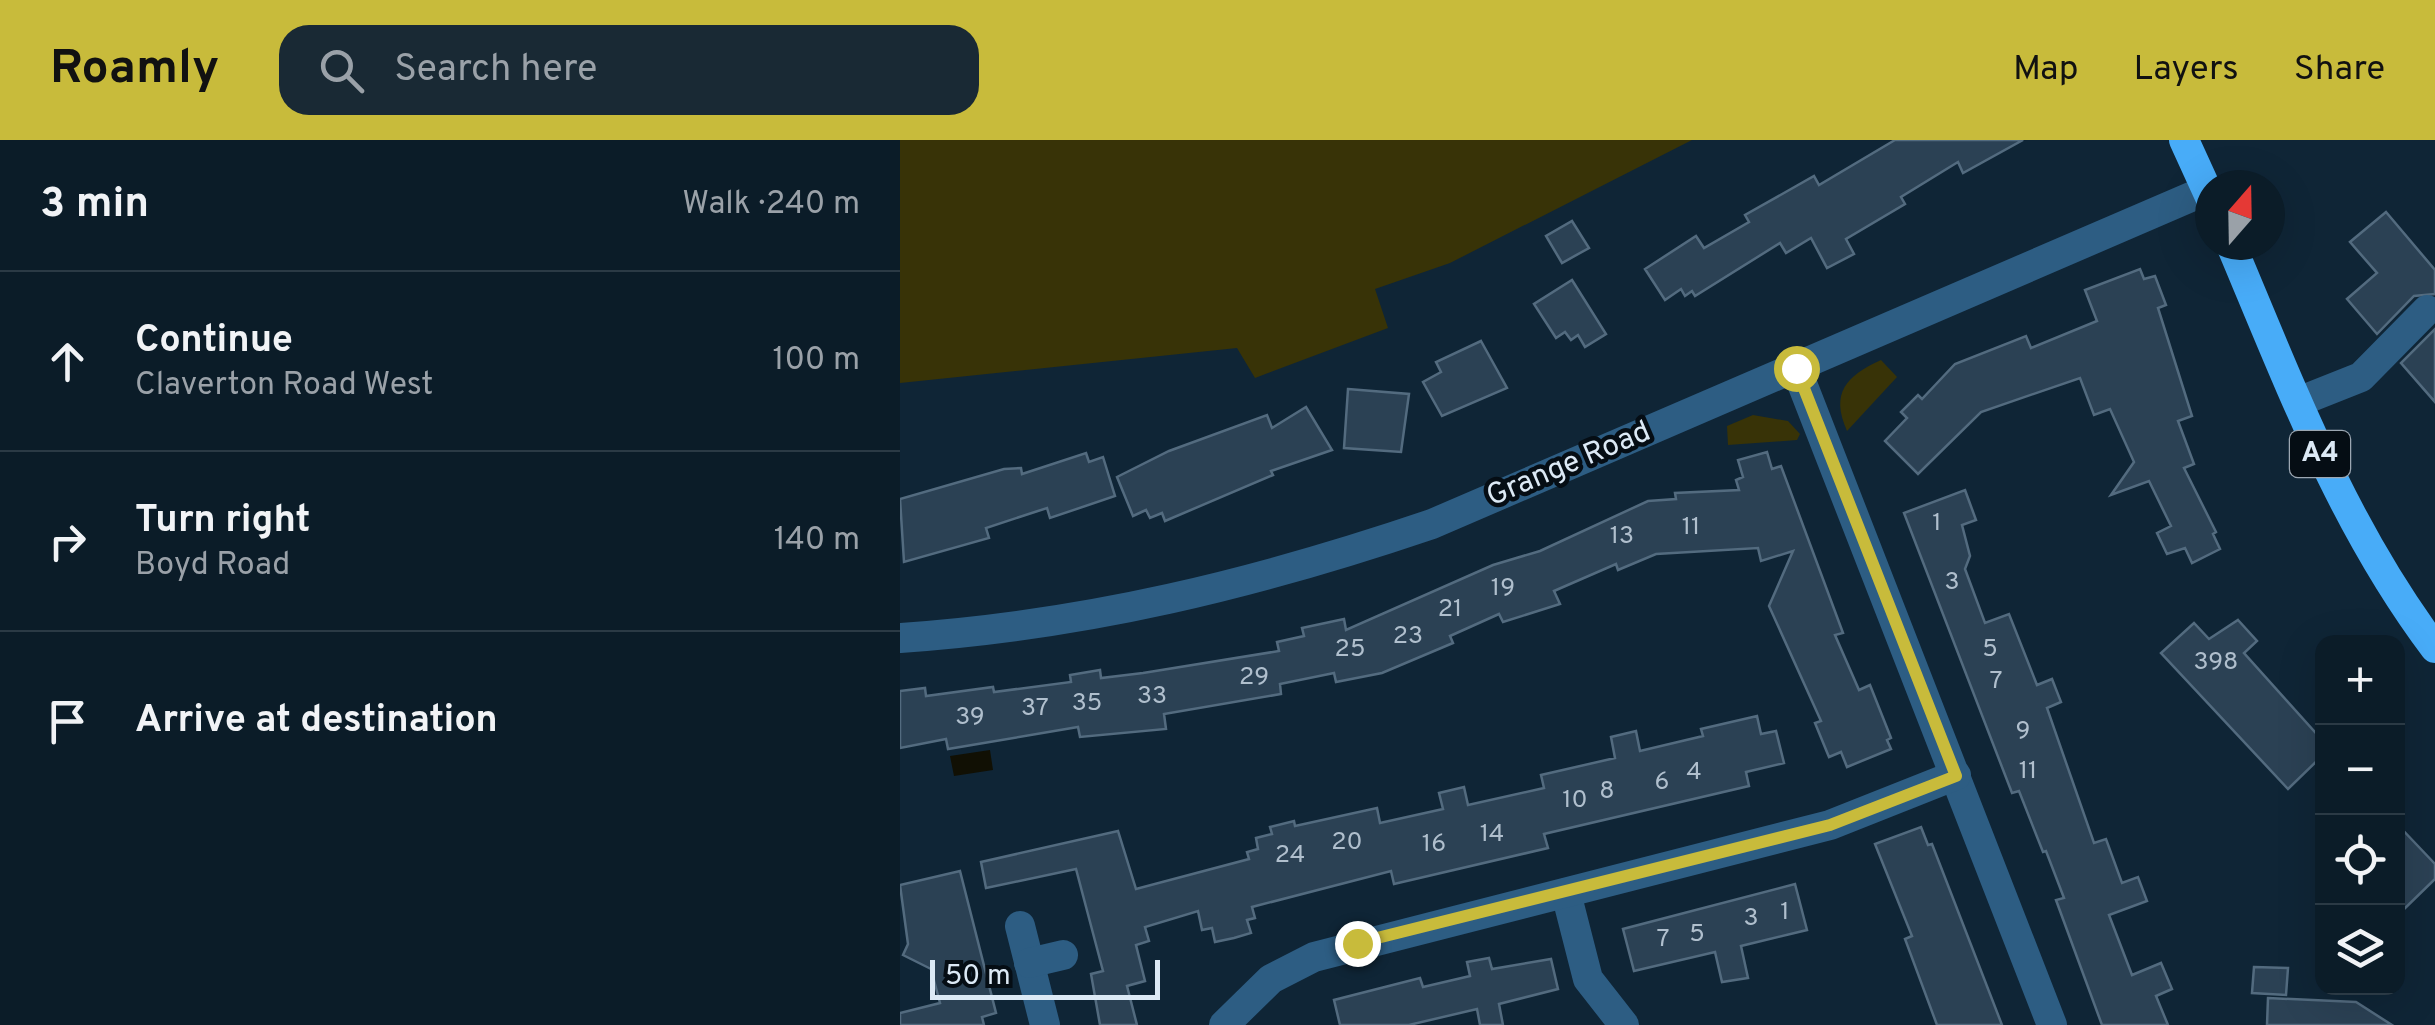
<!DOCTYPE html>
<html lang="en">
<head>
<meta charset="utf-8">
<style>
	:root { --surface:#0b1c28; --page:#192934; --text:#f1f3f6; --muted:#9aa1a8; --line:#2b3a45; --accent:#c8bb3b }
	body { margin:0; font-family:Overpass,sans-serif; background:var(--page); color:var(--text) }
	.controls { position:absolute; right:30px; bottom:30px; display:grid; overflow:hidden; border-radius:20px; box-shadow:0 10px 40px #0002 }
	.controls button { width:90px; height:90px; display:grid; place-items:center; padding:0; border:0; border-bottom:2px solid var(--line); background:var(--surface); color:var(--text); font:50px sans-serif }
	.compass { position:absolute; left:1295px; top:30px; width:90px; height:90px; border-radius:50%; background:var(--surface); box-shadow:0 10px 40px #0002; rotate:20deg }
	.scale { position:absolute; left:30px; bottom:25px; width:230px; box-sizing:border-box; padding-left:10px; border:5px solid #dce9f5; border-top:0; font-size:28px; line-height:35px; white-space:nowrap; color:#dce9f5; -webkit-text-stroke:8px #050d14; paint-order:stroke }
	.stop { position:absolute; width:30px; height:30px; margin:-22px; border:8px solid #c8bb3b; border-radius:50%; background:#fff }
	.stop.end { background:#c8bb3b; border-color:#fff; box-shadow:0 2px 10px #0008 }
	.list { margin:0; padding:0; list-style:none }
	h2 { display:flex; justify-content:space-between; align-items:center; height:130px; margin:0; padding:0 40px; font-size:42px }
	h2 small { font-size:32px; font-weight:400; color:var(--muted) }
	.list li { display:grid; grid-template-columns:65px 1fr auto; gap:30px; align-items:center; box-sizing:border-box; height:180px; padding:0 40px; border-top:2px solid var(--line) }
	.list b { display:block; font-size:38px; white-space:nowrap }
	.list p { margin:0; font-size:32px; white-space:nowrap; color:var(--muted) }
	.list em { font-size:32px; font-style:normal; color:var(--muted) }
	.icon { flex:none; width:55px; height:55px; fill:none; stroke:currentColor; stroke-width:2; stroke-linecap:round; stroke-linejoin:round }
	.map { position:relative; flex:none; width:1535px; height:885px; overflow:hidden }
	header { display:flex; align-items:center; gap:60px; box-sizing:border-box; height:140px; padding:0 50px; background:var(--accent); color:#111 }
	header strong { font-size:48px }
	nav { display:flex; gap:55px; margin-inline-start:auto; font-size:35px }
	.search { width:700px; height:90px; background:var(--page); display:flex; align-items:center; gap:25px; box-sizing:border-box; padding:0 35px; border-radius:30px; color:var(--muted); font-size:38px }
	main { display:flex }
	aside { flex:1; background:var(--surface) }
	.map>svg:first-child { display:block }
	.green { fill:#383307 }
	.water { fill:#111004 }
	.building { fill:#2b4154; stroke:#536b7f; stroke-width:2.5 }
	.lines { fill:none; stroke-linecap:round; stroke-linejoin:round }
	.minor { stroke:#2d5d83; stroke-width:30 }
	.highway { stroke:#48acf8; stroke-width:30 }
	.route { stroke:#c8bb3b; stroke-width:12 }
	.labels { text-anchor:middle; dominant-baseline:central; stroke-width:9; stroke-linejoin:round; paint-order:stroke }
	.number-label { font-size:25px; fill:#b0bfcd }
	.shield { fill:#050d14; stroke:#9ca7b2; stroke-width:2.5 }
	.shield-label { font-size:28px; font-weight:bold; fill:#dce9f5 }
	.street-label { font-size:30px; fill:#dce9f5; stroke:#050d14 }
</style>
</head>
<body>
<header>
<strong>Roamly</strong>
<div class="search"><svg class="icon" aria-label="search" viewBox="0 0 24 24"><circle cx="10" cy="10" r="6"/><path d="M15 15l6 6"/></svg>Search here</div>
<nav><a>Map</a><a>Layers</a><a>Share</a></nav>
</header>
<main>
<aside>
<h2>3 min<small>Walk · 240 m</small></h2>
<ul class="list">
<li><svg class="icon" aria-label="ahead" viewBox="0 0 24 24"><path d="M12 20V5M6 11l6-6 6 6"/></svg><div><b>Continue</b><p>Claverton Road West</p></div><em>100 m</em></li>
<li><svg class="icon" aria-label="right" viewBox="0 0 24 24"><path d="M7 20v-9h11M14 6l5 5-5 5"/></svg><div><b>Turn right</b><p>Boyd Road</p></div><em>140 m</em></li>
<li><svg class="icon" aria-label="arrive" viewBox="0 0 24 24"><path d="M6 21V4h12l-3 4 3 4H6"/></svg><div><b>Arrive at destination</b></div></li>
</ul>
</aside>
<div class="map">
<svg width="1535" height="885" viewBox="0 0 1535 885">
	<rect width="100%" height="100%" fill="#0f2536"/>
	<g class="green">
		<polygon points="0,0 792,0 550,123 475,149 488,188 355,238 337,208 0,243"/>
		<path d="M 981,220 L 997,237 L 947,291 C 930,253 946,236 981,220 Z"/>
		<polygon points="853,275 888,281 900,294 897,300 828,305 827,286"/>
	</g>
	<polygon class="water" points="90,610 93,630 54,636 50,616"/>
	<g class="building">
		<polygon points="995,0 1123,0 1063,33 1058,22 1001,57 1005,64 946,99 954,114 927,128 911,98 886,113 880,103 795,156 792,151 785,156 781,149 765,160 745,129 796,96 804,108 849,82 845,75 914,36 919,45"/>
		<polygon points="1486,72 1535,130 1535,154 1514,156 1477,194 1447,159 1477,133 1450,102"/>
		<polygon points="672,81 689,108 662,123 646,96"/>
		<polygon points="1240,129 1244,139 1255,136 1266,165 1258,168 1292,276 1278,281 1294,324 1284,328 1316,392 1313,394 1320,409 1292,423 1285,408 1267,414 1257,393 1271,386 1249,341 1211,355 1234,322 1210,269 1194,275 1180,238 1081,272 1018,334 985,301 1007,278 1001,272 1018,255 1022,259 1055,224 1126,196 1131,208 1197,181 1185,150"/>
		<polygon points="672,140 706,194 685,207 678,195 671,200 665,192 656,198 634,164"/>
		<polygon points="1535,189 1535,262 1501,223"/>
		<polygon points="581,201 607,248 542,276 523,242 541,232 536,222"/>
		<polygon points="448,249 509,254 501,312 444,308"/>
		<polygon points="406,267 432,310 371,331 373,335 265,381 262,373 250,378 246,370 233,376 217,337 269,311 367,275 372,288"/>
		<polygon points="867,312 872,329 881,326 943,493 935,495 959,550 970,545 991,598 987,600 991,609 947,627 941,612 929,617 915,583 921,581 869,466 893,411 861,421 858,408 756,414 718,430 716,424 654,451 660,464 603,482 599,474 550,496 553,503 482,533 436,542 434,533 380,544 381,554 264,574 266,589 180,597 178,587 48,609 46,599 0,608 0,551 25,548 26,556 93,547 94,552 171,542 170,535 200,530 201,538 243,533 379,511 377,502 404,496 402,488 444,479 446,490 593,425 640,411 748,361 776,359 775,353 839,350 836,340 843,337 838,320"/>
		<polygon points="186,313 189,322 203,317 215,356 150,378 147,368 86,388 89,398 4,422 0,359 104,329 121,328 122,334"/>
		<polygon points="1065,350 1076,380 1062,385 1070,416 1065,429 1085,483 1109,474 1137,545 1152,539 1161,562 1147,568 1194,703 1206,699 1222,743 1238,737 1247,761 1209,775 1232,835 1261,823 1272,849 1256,856 1268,885 1202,885 1156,760 1164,758 1146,711 1143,712 1119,651 1112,653 1004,373"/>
		<polygon points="1338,480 1357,501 1344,513 1422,600 1422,616 1388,649 1261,513 1294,483 1309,499"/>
		<polygon points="857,576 861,594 876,591 884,623 846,632 849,646 644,694 648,708 494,744 491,731 352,767 355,778 347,780 351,793 334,798 315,802 312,788 302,790 298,771 245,787 249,801 236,805 245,841 227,846 237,885 200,885 191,834 203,831 176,729 86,748 81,722 218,691 236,749 349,719 347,712 358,709 356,698 372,694 370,687 394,681 395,686 477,668 480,683 543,669 539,653 564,647 568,665 644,648 641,635 715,618 711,597 736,591 740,611 803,596 801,589"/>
		<polygon points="1498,685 1535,724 1535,739 1498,775"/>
		<polygon points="1021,687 1028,705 1032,704 1102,885 1037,885 1005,799 1012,796 975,704"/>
		<polygon points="60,731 96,873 82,877 84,885 0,885 0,873 40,863 31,829 3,815 8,804 0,745"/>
		<polygon points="895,744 907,790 841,806 848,838 822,842 815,812 734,831 723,789"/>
		<polygon points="589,818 592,829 651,819 658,849 599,864 603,885 580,885 577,869 509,885 440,885 434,860 520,838 523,847 570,836 567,822"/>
		<polygon points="1354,827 1388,828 1386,855 1352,853"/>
		<polygon points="1368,858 1456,862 1492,885 1367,885"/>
	</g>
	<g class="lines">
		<g class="minor">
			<polyline points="896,228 1152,885"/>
			<polyline points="1398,262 1461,237 1527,170"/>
			<path d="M 0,498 C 187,485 355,444 532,384 L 1307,50"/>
			<polyline points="666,753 688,839 724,885"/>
			<polyline points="120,786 145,885"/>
			<polyline points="129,823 163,815"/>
			<polyline points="324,885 371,839 414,817 930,685 1056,635"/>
		</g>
		<g class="highway">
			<polyline points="1284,0 1310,57"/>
			<path d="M 1331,105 C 1390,245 1443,386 1535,508"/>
		</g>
	</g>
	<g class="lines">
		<polyline class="route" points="457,803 930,685 1056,636 896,228"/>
	</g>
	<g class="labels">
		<g class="number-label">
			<text x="1037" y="384">1</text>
			<text x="791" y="388">11</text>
			<text x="722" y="397">13</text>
			<text x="1052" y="443">3</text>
			<text x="603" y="449">19</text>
			<text x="550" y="470">21</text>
			<text x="508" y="497">23</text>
			<text x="450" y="510">25</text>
			<text x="1090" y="510">5</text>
			<text x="1316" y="523">398</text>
			<text x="354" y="538">29</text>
			<text x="1096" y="542">7</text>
			<text x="252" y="557">33</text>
			<text x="187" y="564">35</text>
			<text x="135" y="569">37</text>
			<text x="70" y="578">39</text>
			<text x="1123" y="592">9</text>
			<text x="1128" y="632">11</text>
			<text x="794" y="633">4</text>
			<text x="762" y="643">6</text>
			<text x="707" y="652">8</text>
			<text x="675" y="661">10</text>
			<text x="592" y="695">14</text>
			<text x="447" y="703">20</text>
			<text x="534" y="705">16</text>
			<text x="390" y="716">24</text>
			<text x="885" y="773">1</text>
			<text x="851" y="779">3</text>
			<text x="797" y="795">5</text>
			<text x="763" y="800">7</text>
		</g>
		<rect class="shield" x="1390" y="291" width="60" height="46" rx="8"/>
		<g class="shield-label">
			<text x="1420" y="314">A4</text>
		</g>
		<g class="street-label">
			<text transform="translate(669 325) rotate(-23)">Grange Road</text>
		</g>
	</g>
</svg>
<div class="controls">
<button>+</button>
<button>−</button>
<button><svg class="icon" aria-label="locate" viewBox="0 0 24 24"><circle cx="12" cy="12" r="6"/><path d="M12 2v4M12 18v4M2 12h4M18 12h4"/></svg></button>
<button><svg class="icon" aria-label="layers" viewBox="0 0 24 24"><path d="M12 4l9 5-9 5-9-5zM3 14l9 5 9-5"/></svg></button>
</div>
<svg class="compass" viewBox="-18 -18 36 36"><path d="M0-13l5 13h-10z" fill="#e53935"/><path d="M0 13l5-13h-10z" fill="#9aa1a8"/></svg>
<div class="scale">50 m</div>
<div class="stop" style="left:896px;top:228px"></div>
<div class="stop end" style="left:457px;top:803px"></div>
</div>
</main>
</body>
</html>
